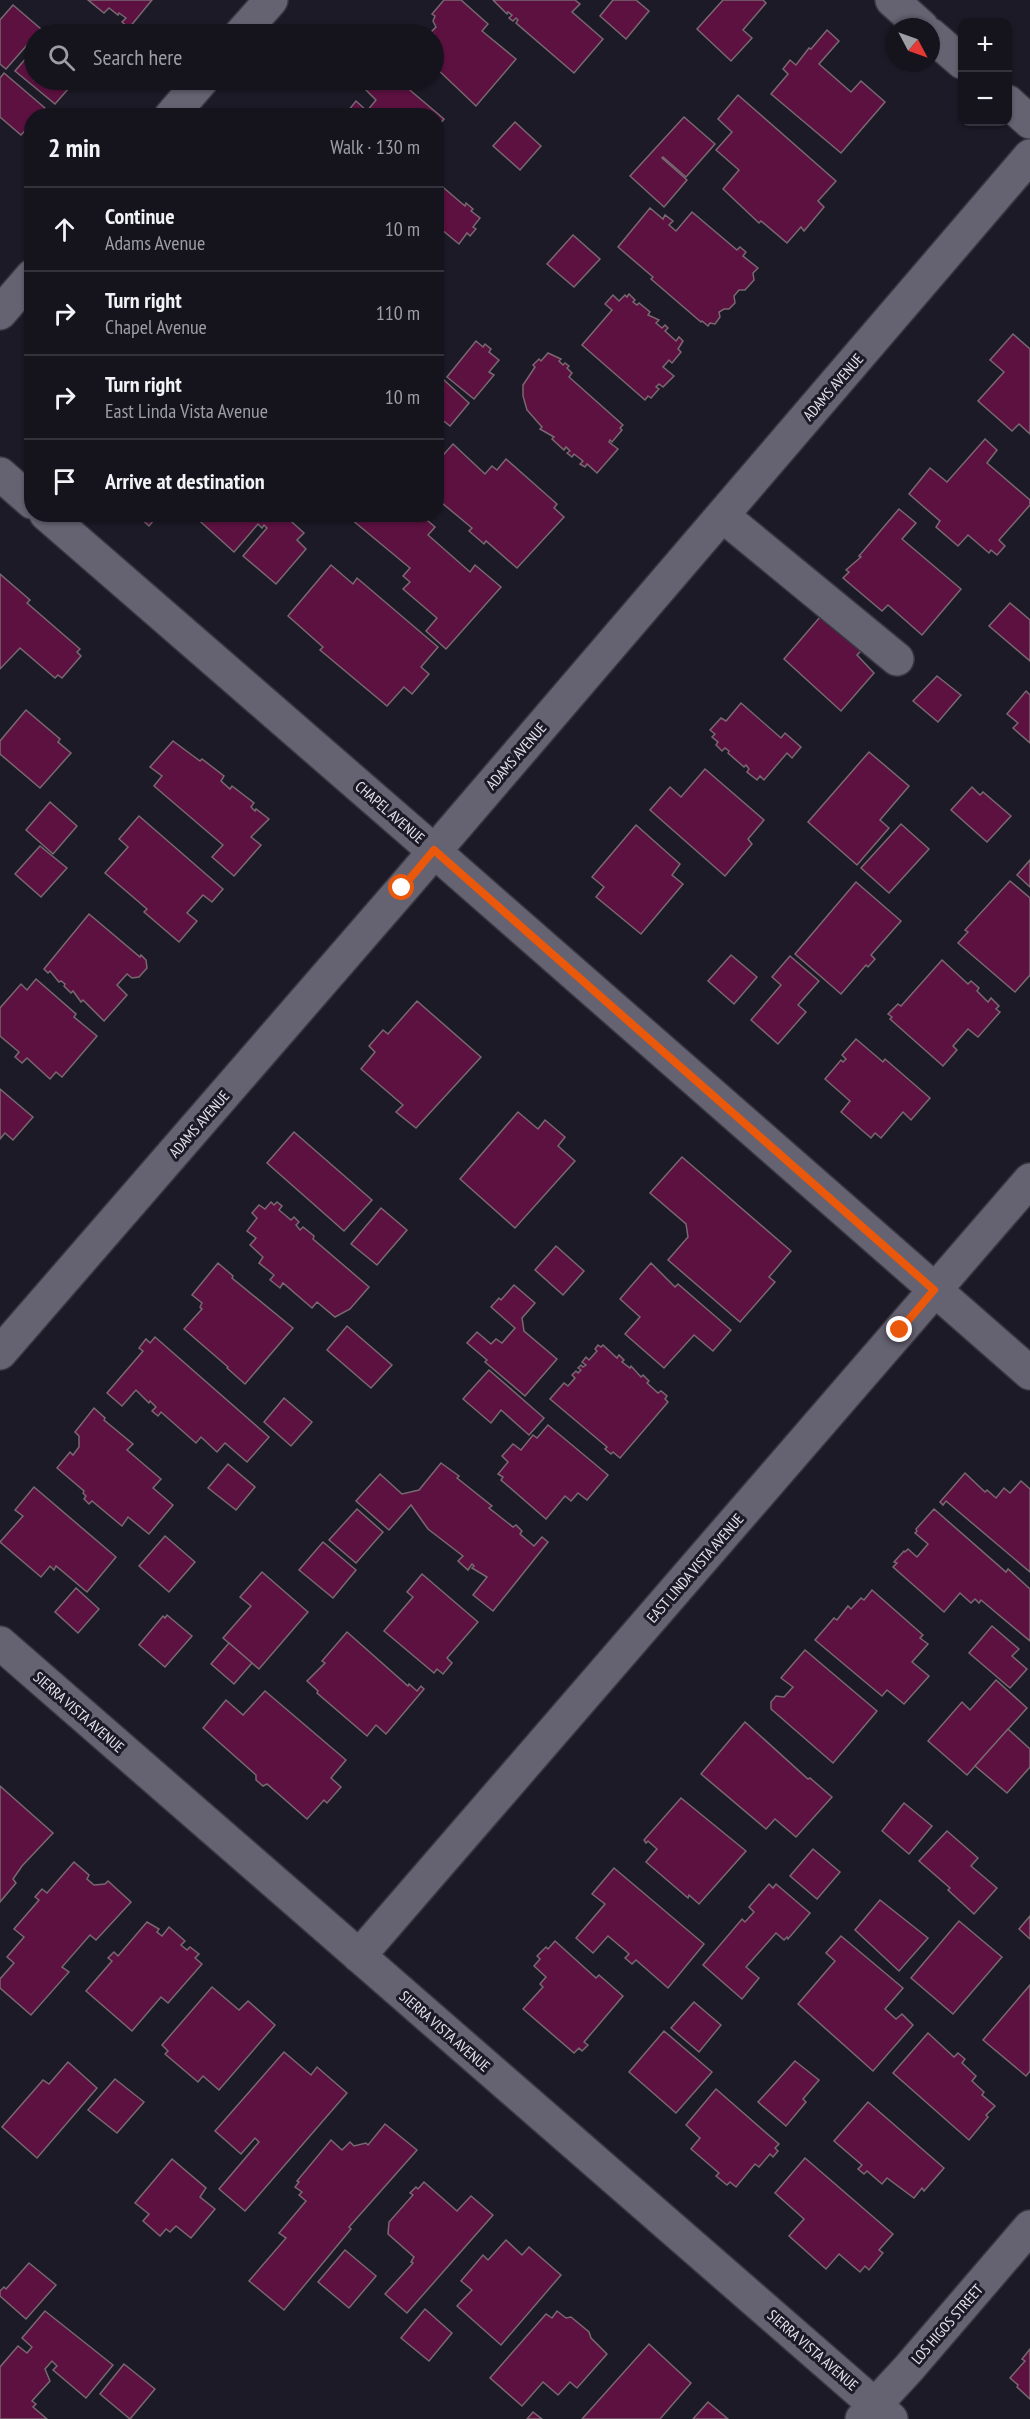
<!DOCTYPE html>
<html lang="en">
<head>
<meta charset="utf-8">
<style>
	:root { --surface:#15141c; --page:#1e1d25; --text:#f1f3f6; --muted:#9d9ea3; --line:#34333b }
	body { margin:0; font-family:"PT Sans Narrow",sans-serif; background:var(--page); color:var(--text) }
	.controls { position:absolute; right:18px; top:18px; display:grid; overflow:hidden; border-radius:12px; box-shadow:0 2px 4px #0004 }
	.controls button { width:54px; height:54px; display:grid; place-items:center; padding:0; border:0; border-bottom:2px solid var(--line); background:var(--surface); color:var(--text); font:30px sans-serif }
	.compass { position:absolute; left:886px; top:18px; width:54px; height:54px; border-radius:50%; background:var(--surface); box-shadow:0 2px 4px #0004; rotate:131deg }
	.stop { position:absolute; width:18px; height:18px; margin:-14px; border:4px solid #ea580c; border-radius:50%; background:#fff }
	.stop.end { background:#ea580c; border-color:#fff; box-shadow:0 2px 6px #0008 }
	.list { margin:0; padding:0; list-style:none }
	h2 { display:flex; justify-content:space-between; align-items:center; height:78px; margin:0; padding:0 24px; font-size:26px }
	h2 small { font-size:20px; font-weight:400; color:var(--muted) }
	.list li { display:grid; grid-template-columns:39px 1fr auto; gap:18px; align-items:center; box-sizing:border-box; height:84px; padding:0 24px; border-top:2px solid var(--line) }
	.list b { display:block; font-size:22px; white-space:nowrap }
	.list p { margin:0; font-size:20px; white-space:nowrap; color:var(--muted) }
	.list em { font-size:20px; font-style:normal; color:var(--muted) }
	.icon { flex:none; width:33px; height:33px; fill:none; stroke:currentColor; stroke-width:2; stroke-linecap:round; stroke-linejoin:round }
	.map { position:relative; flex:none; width:1030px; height:2419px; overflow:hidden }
	.search { position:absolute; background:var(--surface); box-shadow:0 2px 4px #0004; left:24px; top:24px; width:420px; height:66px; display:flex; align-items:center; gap:15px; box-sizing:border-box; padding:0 21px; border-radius:33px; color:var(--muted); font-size:22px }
	.panel { position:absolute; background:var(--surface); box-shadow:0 2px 4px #0004; left:24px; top:108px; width:420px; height:414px; border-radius:24px }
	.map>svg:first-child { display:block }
	.building { fill:#5d1141; stroke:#786870; stroke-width:1.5 }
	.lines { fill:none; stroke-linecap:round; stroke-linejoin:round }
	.minor-casing { stroke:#383640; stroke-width:36 }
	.minor { stroke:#656271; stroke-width:33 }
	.route { stroke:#ea580c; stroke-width:8 }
	.labels { text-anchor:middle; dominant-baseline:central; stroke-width:6; stroke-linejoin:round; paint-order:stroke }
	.street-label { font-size:15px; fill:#e5e4ed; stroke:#1c1a26 }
</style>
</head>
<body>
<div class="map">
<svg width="1030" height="2419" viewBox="0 0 1030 2419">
	<rect width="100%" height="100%" fill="#1c1a26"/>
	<g class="building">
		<polygon points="88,0 152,0 129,28 122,22 126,18 119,13 118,15 109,8 104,13"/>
		<polygon points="444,0 461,0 488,24 482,31 516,59 476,106 434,66 434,34 429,34 436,27 433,21 435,16 432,14"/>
		<polygon points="493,0 575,0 580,4 572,12 603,39 574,73 516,23 518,20 516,18 513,21 509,18 512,15 508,12 507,14"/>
		<polygon points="613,0 636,0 649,11 626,39 600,16"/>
		<polygon points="723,0 763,0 766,3 743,30 752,38 731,61 697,29"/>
		<polygon points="13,5 41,29 6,69 0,64 0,20"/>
		<polygon points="827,30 839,41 819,64 851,92 861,81 885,102 841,153 771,94 788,74 783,69 790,60 796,65 809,48 811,49"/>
		<polygon points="34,49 34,80 76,80 55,104 15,71"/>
		<polygon points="4,73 45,108 38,116 32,116 32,123 21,135 0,117 0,78"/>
		<polygon points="375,80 398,80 444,119 436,128 436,116 344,116 356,101 367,111 376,100 366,90"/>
		<polygon points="738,95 836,181 818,201 824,207 804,231 801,227 787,243 761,221 759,223 723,189 739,170 716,150 732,132 718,119"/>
		<polygon points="684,117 715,144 686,177 663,157 662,158 687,180 664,207 630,176"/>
		<polygon points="515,122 541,146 520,170 493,146"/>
		<polygon points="438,183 465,206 466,203 473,209 471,211 480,218 473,227 476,229 470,236 467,233 459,244 436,225"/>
		<polygon points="650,208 663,219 665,215 673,221 669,225 676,231 692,212 737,250 740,247 746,252 743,256 758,268 753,273 754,280 745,290 739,290 734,296 735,303 729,309 724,309 719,312 720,317 715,324 710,323 708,326 702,321 701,322 651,279 653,277 618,247"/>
		<polygon points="573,235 600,259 574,287 547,264"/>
		<polygon points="629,294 635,300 633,302 637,305 639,303 650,312 648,315 659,320 656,323 662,328 665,325 668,328 665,331 676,341 679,337 683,341 678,349 681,352 672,363 669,360 663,367 674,376 663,387 659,384 656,387 659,389 651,398 648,396 645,400 582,345 612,310 605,304 613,295 619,301 625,295 627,297"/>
		<polygon points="1013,334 1030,349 1030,434 1019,424 1012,431 978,401 1004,372 990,360"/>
		<polygon points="476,341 483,347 485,344 491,349 489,352 499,360 489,372 494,375 474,399 447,377"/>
		<polygon points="548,353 561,359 559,361 563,365 565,363 569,366 567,368 572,373 569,377 623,425 620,428 622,430 612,442 610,440 609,442 618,449 597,473 587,464 585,467 580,464 583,461 574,454 572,457 567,453 570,451 566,447 564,450 552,439 554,437 540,429 542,427 527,410 523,396 523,385 535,367 533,365 539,359 541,361"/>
		<polygon points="444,380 469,403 450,426 436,415 436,388"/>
		<polygon points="985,439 997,450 987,463 1030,500 1030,505 999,540 1005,546 997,555 991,550 989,553 968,535 958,546 936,527 940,521 909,494 930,468 947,482"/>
		<polygon points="453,444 485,474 492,466 497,470 506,459 557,504 554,508 564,517 517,568 486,541 484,544 469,531 472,528 436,498 436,463"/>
		<polygon points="899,509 916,523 902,539 961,589 922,635 888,605 882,611 843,578 849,572 846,570 861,557 859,556"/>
		<polygon points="136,514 159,514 149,526"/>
		<polygon points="192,514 283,514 304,533 297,540 306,549 276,584 243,556 267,528 264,525 262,528 258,524 234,552"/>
		<polygon points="345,514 420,514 435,527 428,535 470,572 475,565 501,587 446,649 426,631 437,618 403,589 410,582 403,576 410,568"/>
		<polygon points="331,565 353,584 357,578 438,647 421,667 429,674 412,694 404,687 387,706 320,650 323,647 288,616"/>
		<polygon points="0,574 30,600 27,603 80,649 77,652 81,656 62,678 58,675 55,678 20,648 0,669"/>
		<polygon points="1010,603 1030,620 1030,661 989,626"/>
		<polygon points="820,617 823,620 824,618 864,648 857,655 874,673 841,711 784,659"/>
		<polygon points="937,676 961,695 938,722 913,701"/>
		<polygon points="1026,691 1030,695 1030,743 1013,728 1018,723 1007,714"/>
		<polygon points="741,703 781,738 785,733 801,747 792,758 787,753 764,780 760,776 757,780 747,772 749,769 746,765 744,767 728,753 729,751 725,748 722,751 716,745 718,742 712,737 715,734 710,730 721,718 726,721"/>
		<polygon points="26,710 60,739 58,742 71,753 40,788 0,754 0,741"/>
		<polygon points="173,741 200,761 202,759 224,776 221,781 230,789 232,786 254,803 251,807 255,811 256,809 269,819 251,837 261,845 234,876 212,857 223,845 154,786 162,776 150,767"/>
		<polygon points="869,752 909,786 880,820 889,828 857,865 808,822"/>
		<polygon points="705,769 764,820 748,839 752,844 725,876 650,810 670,787 681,797"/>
		<polygon points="972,787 980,795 983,792 1011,816 987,842 951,810"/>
		<polygon points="50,802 77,826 53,854 26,830"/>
		<polygon points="139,816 223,889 212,902 203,895 187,913 197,921 179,942 144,912 147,909 105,873 128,847 119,839"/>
		<polygon points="901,824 929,849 889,893 861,868"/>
		<polygon points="636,825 680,864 672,875 683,884 641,934 596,897 604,887 592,877"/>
		<polygon points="40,846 67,868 41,897 15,874"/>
		<polygon points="1030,860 1030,887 1017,875"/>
		<polygon points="1010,881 1030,898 1030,975 1015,992 958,943 968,932 965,930"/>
		<polygon points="856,882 901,921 871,955 875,959 868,967 866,965 841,994 795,954"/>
		<polygon points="89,914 140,957 141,955 146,960 147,968 139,977 132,978 127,974 117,985 127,995 104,1021 83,1000 81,1002 73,991 71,993 64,986 65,984 61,981 59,982 50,971 48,973 44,969"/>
		<polygon points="731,955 757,977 734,1004 708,981"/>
		<polygon points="790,956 819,981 798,1005 806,1012 778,1044 751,1020 781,985 772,977"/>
		<polygon points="942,960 968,984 971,981 979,988 977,991 988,1002 991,998 999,1006 996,1009 1000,1012 978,1037 968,1029 953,1046 957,1050 943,1066 890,1019 892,1017 888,1014 898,1004 901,1006"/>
		<polygon points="36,979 76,1014 74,1017 97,1036 62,1077 56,1072 50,1079 27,1058 22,1063 15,1057 19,1052 0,1036 0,1008 21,984 27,990"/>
		<polygon points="417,1001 481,1057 416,1128 396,1112 403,1105 361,1069 375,1052 369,1046 383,1030 388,1034"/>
		<polygon points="856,1039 883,1062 885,1059 930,1098 911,1120 903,1112 881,1138 875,1133 871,1138 841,1112 850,1101 825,1079 841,1060 843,1062 846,1059 842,1055"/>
		<polygon points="0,1089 33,1117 13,1140 5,1133 0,1139"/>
		<polygon points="518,1112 538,1129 545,1120 565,1137 558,1146 575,1161 515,1228 460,1179"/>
		<polygon points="294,1132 372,1200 344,1231 267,1163"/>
		<polygon points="682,1157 791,1251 769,1277 775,1282 740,1322 668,1260 688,1237 686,1224 650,1193"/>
		<polygon points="271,1202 274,1205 277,1202 282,1206 279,1210 291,1220 294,1217 299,1222 296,1225 300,1230 303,1227 314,1236 313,1239 369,1287 350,1309 335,1317 317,1302 312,1308 283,1283 280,1288 270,1280 274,1275 259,1263 263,1257 250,1245 256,1238 247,1231 257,1218 252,1213 259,1205 265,1209"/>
		<polygon points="381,1208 407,1230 377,1265 351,1244"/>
		<polygon points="556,1246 584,1271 563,1295 535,1270"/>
		<polygon points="218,1263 233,1276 232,1278 293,1328 245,1384 227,1368 228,1367 184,1329 202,1309 200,1307 202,1303 192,1295"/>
		<polygon points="651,1263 675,1287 678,1284 731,1330 713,1351 694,1335 664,1368 625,1334 640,1317 620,1299"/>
		<polygon points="514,1285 535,1303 522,1318 524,1331 557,1359 525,1396 485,1362 487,1360 467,1343 477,1332 491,1344 496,1339 502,1343 515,1328 491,1307 499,1298 501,1300"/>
		<polygon points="347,1326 392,1365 371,1388 327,1350"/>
		<polygon points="155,1337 269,1437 247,1462 225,1443 217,1452 201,1437 196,1443 161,1412 158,1416 152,1411 156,1407 150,1401 149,1403 136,1390 122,1406 107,1393 143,1351 139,1348 146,1339 150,1343"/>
		<polygon points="598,1345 601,1347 603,1345 617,1358 619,1355 624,1360 622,1362 630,1368 631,1366 641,1377 643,1375 649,1381 647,1383 658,1393 661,1391 667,1396 665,1399 668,1402 620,1458 613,1452 611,1454 605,1449 607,1447 550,1399 564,1383 568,1386 575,1378 572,1375 576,1371 578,1373 581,1370 578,1368 581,1365 583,1367 586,1365 582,1362 586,1357 589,1360 597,1351 595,1349"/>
		<polygon points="489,1370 544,1418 529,1435 501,1410 491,1423 463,1399"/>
		<polygon points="284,1398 312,1422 291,1446 264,1422"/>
		<polygon points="94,1408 105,1418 104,1420 133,1444 127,1450 161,1479 153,1488 173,1505 149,1534 128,1517 122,1526 92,1501 89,1504 84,1499 86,1496 83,1493 84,1491 57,1468 70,1452 73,1455 79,1447 79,1436 75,1432"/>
		<polygon points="548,1425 608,1475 587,1500 578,1493 571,1501 565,1496 546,1519 501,1480 503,1477 498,1474 508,1462 502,1456 513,1444 521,1450 533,1435 537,1438"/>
		<polygon points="441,1463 459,1476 457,1478 492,1506 489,1508 513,1527 516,1525 522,1531 520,1534 534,1546 542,1537 548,1542 493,1611 473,1595 487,1577 472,1568 474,1566 472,1564 468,1570 458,1561 463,1556 428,1529 411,1505 389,1530 356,1501 380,1474 402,1494 419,1490"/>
		<polygon points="228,1464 255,1487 236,1510 208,1488"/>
		<polygon points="965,1473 985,1492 987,1490 996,1498 1004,1488 1010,1493 1021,1481 1030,1489 1030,1572 946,1501 943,1505 940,1502"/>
		<polygon points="34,1487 116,1557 87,1592 56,1566 54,1570 50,1566 41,1577 0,1542 23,1516 15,1510"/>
		<polygon points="357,1509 383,1532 356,1563 329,1540"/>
		<polygon points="934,1509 1006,1572 1008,1569 1030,1589 1030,1641 981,1600 979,1603 975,1599 971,1603 960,1593 944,1612 893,1567 897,1563 894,1562 904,1551 905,1552 908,1549 917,1557 928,1544 915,1533 917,1531 916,1529"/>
		<polygon points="165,1536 195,1562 169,1592 139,1566"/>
		<polygon points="323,1542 356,1570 333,1598 299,1570"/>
		<polygon points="262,1572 308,1612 259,1669 223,1638 251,1606 240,1597"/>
		<polygon points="422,1574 478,1622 447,1658 452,1663 443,1674 437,1669 434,1673 384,1631 413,1597 407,1592"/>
		<polygon points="76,1588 99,1609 78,1633 55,1612"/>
		<polygon points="872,1590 923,1635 920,1638 928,1644 912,1662 929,1676 904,1704 887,1690 882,1696 815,1640 834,1618 837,1620 848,1606 851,1609 861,1598 864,1600"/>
		<polygon points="167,1615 192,1636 165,1667 139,1645 163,1616 165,1618"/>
		<polygon points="992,1626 1019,1649 1012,1656 1027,1669 1010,1688 969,1653"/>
		<polygon points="347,1632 408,1686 409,1684 417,1691 421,1686 424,1689 386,1734 376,1725 367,1736 317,1693 318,1691 307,1681 325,1663 322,1661"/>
		<polygon points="229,1643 252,1663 234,1684 211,1664"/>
		<polygon points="805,1650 877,1711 833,1763 771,1709 771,1702 776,1696 784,1697 793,1687 781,1678"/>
		<polygon points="996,1680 1027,1708 967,1775 928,1741 962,1702 970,1710"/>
		<polygon points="265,1691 346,1760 331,1778 341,1787 327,1803 324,1800 307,1819 267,1784 263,1786 256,1780 256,1775 203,1728 226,1700 243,1715"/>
		<polygon points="745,1722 808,1779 810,1778 832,1797 796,1837 775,1819 766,1829 701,1774"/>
		<polygon points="1008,1729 1030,1749 1030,1767 1007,1793 975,1766"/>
		<polygon points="0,1786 53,1833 22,1866 13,1879 16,1883 0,1902"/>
		<polygon points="681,1798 746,1851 699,1904 689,1895 688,1898 646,1862 657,1849 648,1841 646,1843 644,1840"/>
		<polygon points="904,1803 932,1826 909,1854 882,1831"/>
		<polygon points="947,1831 978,1858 971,1866 997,1888 974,1914 948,1890 950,1888 919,1861"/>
		<polygon points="813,1849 840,1872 817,1899 790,1876"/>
		<polygon points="74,1862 89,1875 87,1879 94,1885 105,1884 108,1881 131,1902 96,1940 90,1935 62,1967 69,1972 31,2015 0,1988 0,1979 14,1963 7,1957 24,1937 14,1929 39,1900 35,1897 42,1889 47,1893"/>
		<polygon points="614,1868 704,1944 668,1988 636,1960 632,1964 625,1958 629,1954 627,1952 608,1936 593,1953 576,1938 605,1904 592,1894"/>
		<polygon points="769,1884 773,1888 776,1884 810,1913 788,1939 787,1937 784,1940 776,1933 746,1967 759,1978 742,1999 703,1965 742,1919 745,1922 754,1912 749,1907"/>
		<polygon points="880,1900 928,1938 899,1971 855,1930"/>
		<polygon points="1030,1916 1030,1939 1019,1929"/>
		<polygon points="959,1921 1002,1957 953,2014 911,1978"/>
		<polygon points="147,1922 159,1929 157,1932 162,1936 169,1927 185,1941 181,1945 187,1950 190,1947 199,1954 195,1958 202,1964 168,2003 161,1997 132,2031 86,1991 112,1961 108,1958 114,1952 118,1956"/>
		<polygon points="841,1936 903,1988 885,2009 896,2019 902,2014 913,2025 873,2071 798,2004 835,1961 826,1953"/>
		<polygon points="555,1941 596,1978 599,1975 623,1996 584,2042 588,2045 582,2051 579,2048 574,2053 523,2009 543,1987 540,1984 546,1977 534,1966 540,1959 537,1956 546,1947 548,1949"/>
		<polygon points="1030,1985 1030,2071 1026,2076 983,2040"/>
		<polygon points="212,1987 239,2010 248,2001 275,2025 219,2090 203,2076 198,2082 165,2054 168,2051 162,2045"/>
		<polygon points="694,2002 721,2025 699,2052 671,2028"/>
		<polygon points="664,2031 712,2072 676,2113 629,2072"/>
		<polygon points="928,2033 954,2057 958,2053 965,2059 962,2063 976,2076 972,2081 984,2092 982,2095 995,2106 986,2115 988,2117 969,2140 893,2073"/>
		<polygon points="284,2052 311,2075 317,2067 347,2093 245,2211 219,2189 259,2142 255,2138 241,2154 215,2131"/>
		<polygon points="795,2061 819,2080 803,2099 806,2102 786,2126 758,2102"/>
		<polygon points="68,2062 97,2088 37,2158 2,2127 43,2080 49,2084"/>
		<polygon points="115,2079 144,2102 117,2133 88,2110"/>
		<polygon points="716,2089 779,2144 775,2148 778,2151 773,2157 770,2154 759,2167 755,2164 736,2187 730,2182 727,2185 716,2176 719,2173 691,2149 700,2138 686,2125"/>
		<polygon points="868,2102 944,2168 924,2191 922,2188 914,2198 887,2178 882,2184 867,2171 864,2174 858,2169 862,2165 834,2141"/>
		<polygon points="385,2124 417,2150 349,2227 351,2229 284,2310 249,2281 286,2238 279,2233 306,2201 299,2195 302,2192 295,2187 299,2182 297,2181 331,2140 342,2150 350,2142 354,2146 366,2143 368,2145"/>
		<polygon points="805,2158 893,2234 879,2250 883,2253 869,2270 865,2266 860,2272 839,2254 826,2269 789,2236 804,2219 775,2193"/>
		<polygon points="172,2159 206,2188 200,2197 215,2209 191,2238 176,2226 170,2232 166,2229 160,2236 143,2221 149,2214 135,2203"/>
		<polygon points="424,2182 457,2211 471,2196 493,2215 407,2313 385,2294 413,2263 411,2262 414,2257 388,2234 389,2222 413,2195 410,2193 416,2187 418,2189"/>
		<polygon points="506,2240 522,2255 529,2247 561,2275 501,2345 457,2306 472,2290 461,2281 483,2255 488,2260"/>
		<polygon points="345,2250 376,2276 349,2308 318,2282"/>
		<polygon points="29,2263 56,2285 26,2319 0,2296 0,2291 4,2287 6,2289"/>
		<polygon points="425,2309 452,2333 429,2361 401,2338"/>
		<polygon points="45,2311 113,2365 86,2398 53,2370 57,2366 52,2361 45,2369 50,2381 32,2401 36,2404 33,2407 47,2419 0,2419 0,2367 18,2346 27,2353 32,2347 22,2338"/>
		<polygon points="557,2311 566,2318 571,2317 589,2332 591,2338 607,2354 577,2388 570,2382 558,2395 543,2382 522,2406 490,2378 546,2314 552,2318"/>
		<polygon points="649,2344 691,2383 660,2419 582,2419"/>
		<polygon points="1030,2349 1030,2399 1017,2387 1018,2385 1010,2378 1025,2361 1022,2359"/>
		<polygon points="124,2364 155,2389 130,2419 100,2394"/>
		<polygon points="708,2402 728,2419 693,2419"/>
		<polygon points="533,2412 542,2419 527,2419"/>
	</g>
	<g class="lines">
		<g class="minor-casing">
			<g id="minor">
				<polyline points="892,0 922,27"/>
				<polyline points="241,34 271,0"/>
				<polyline points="931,35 962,62"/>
				<polyline points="1008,102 1030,122"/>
				<polyline points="171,116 202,80"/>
				<polyline points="0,313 32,276"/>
				<polyline points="0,474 32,502"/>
				<polyline points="46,514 434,851 1030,1373"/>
				<polyline points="723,516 897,659"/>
				<polyline points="0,1353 403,888 1030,156"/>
				<polyline points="0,1643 891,2419"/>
				<polyline points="359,1956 1030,1180"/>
				<polyline points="862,2419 909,2368 1030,2227"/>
			</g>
		</g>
		<use href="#minor" class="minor"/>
	</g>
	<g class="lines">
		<polyline class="route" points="402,888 434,850 934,1290 900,1330"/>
	</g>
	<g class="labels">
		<g class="street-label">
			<text transform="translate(833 387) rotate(-49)">ADAMS AVENUE</text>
			<text transform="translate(516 756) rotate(-49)">ADAMS AVENUE</text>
			<text transform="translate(390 812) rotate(41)">CHAPEL AVENUE</text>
			<text transform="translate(199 1124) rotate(-49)">ADAMS AVENUE</text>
			<text transform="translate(695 1568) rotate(-49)">EAST LINDA VISTA AVENUE</text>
			<text transform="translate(79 1712) rotate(41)">SIERRA VISTA AVENUE</text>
			<text transform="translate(445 2031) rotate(41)">SIERRA VISTA AVENUE</text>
			<text transform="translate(947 2324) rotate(-49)">LOS HIGOS STREET</text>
			<text transform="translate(813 2350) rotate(41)">SIERRA VISTA AVENUE</text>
		</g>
	</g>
</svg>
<div class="controls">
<button>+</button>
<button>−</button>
</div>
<svg class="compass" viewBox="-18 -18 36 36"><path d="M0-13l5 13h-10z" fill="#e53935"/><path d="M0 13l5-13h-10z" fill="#9d9ea3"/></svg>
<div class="stop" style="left:402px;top:888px"></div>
<div class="stop end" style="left:900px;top:1330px"></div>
<div class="search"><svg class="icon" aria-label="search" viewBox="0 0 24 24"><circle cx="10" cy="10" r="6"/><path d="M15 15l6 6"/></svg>Search here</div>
<section class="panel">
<h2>2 min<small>Walk · 130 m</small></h2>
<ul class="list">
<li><svg class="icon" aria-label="ahead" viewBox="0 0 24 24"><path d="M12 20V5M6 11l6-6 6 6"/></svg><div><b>Continue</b><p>Adams Avenue</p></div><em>10 m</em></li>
<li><svg class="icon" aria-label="right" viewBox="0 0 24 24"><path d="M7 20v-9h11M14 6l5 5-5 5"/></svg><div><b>Turn right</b><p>Chapel Avenue</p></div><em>110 m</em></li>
<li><svg class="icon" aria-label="right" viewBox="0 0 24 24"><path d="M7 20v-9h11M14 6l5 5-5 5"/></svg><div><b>Turn right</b><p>East Linda Vista Avenue</p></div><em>10 m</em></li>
<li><svg class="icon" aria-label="arrive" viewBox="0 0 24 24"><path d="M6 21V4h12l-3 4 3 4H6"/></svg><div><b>Arrive at destination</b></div></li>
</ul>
</section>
</div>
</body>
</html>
